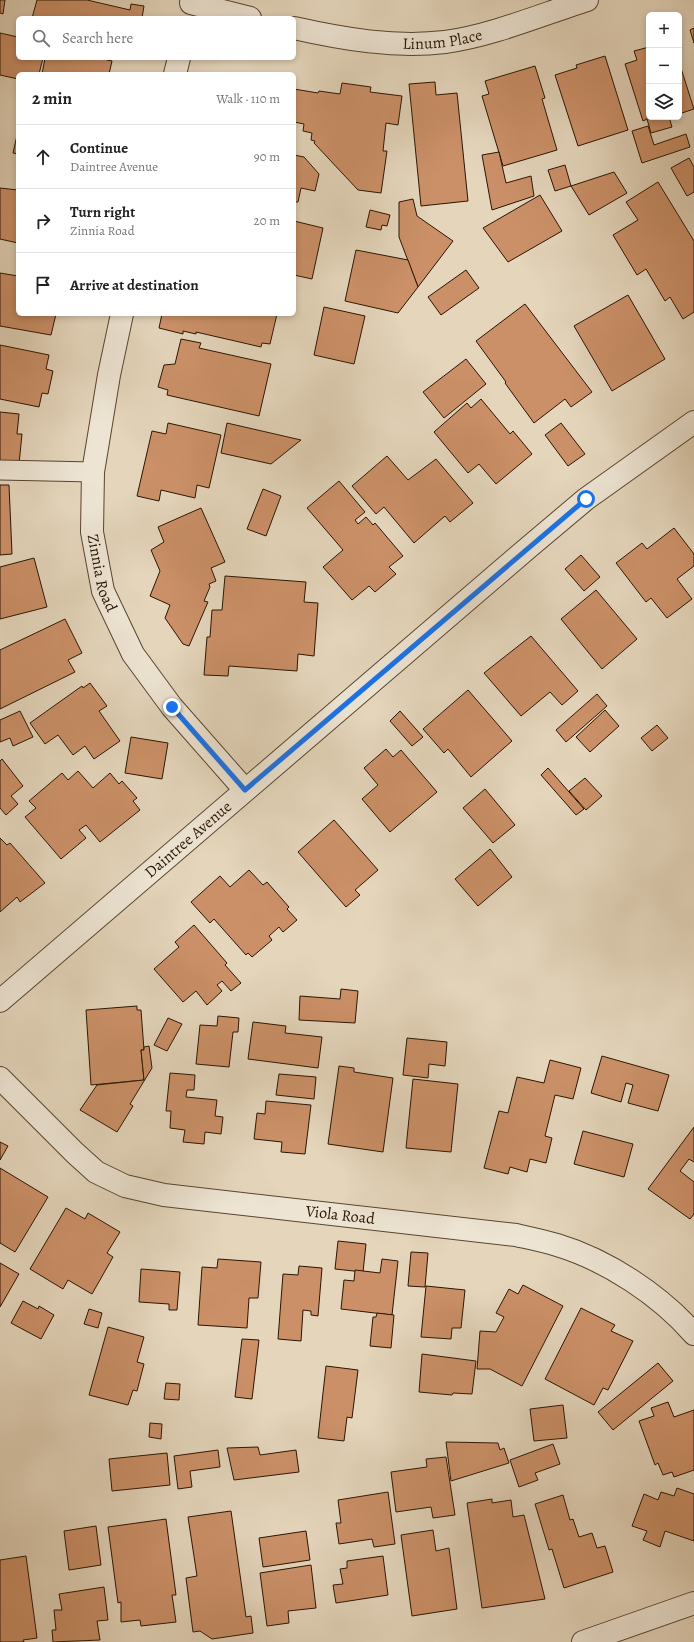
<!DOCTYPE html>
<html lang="en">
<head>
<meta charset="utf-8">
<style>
	:root { --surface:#fff; --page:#f6f6f6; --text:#222; --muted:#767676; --line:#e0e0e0 }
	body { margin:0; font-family:Alegreya,serif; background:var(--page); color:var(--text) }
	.controls { position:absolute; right:12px; top:12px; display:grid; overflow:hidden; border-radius:6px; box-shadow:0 2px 6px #0003 }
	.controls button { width:36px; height:36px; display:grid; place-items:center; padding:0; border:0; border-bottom:1px solid var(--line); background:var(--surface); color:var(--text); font:20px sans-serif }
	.stop { position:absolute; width:12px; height:12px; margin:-9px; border:3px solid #1a73e8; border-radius:50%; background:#fff }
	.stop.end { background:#1a73e8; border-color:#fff; box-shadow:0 1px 4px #0008 }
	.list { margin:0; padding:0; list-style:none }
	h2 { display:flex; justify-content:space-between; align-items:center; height:52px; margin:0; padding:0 16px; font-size:17px }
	h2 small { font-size:13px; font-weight:400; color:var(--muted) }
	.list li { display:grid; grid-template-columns:26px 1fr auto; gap:12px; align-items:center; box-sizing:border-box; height:64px; padding:0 16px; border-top:1px solid var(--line) }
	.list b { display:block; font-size:15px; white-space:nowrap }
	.list p { margin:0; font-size:13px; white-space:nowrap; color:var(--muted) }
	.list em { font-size:13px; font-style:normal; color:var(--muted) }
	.icon { flex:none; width:22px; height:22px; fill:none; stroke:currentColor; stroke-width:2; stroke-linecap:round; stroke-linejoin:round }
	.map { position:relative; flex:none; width:694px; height:1642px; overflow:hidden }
	.search { position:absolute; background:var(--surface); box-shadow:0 2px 6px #0003; left:16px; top:16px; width:280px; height:44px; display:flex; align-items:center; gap:10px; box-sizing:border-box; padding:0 14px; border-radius:6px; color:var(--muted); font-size:15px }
	.panel { position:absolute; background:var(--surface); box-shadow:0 2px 6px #0003; left:16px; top:72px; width:280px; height:244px; border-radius:6px }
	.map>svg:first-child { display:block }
	.building { fill:#cb9068; stroke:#2b1502 }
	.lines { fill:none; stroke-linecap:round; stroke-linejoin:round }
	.lane-casing { stroke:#594530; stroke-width:21 }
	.street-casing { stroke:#594530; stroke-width:24 }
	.lane { stroke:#ede4d3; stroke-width:19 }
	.street { stroke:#ede4d3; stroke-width:22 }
	.route { stroke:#1a73e8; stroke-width:5 }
	.labels { text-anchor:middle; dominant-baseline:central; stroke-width:3.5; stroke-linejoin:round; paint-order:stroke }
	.street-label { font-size:16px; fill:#2b1502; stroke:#ede4d3 }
</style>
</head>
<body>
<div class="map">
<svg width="694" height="1642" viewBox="0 0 694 1642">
	<rect width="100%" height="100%" fill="#e4d5bb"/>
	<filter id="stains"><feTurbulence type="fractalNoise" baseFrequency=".005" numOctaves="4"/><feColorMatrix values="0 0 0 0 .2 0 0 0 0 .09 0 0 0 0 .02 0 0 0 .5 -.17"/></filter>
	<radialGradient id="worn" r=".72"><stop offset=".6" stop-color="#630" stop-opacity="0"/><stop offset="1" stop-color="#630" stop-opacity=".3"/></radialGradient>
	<g class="building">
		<polygon points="0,0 5,0 3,14 0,13"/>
		<polygon points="37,0 87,0 130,10 131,4 144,6 142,18 32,18"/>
		<polygon points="694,28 694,43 690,30"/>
		<polygon points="0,33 18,37 18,58 43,58 39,74 18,74 18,79 0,75"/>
		<polygon points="649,47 649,117 669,117 672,127 651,133 647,119 643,121 625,64 637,60 634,51"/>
		<polygon points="605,56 628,130 578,146 555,75 577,68 576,65"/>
		<polygon points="45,58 99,58 112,61 109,74 42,74"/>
		<polygon points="679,62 694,109 679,114"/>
		<polygon points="535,66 545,98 542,99 557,150 503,166 482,96 489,94 485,81"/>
		<polygon points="435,82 436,95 457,93 468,201 421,206 409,84"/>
		<polygon points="342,83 371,87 370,92 402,96 398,125 386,123 383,151 387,151 381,193 358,190 314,143 315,141 311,140 312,133 303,131 304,124 294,122 294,89 318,93 319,91 340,94"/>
		<polygon points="648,126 654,145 686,134 690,147 642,163 632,131"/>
		<polygon points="18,131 18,154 13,153"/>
		<polygon points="499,152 506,183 531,176 534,196 492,210 482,155"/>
		<polygon points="294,155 304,157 319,174 315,191 301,188 298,202 294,202"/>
		<polygon points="689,158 694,167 694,192 687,196 671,168"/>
		<polygon points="565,165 571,186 555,191 548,170"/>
		<polygon points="614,172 627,193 589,215 571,186"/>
		<polygon points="658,182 694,241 694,312 683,319 670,297 665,301 646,269 637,275 613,235 638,220 626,202"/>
		<polygon points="0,188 18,190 18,243 0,239"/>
		<polygon points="540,195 562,231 508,262 483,228"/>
		<polygon points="413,199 417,216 453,241 418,287 399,237 399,202"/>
		<polygon points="370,210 390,215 387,226 382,225 381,230 366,227"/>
		<polygon points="294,221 323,228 312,279 294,275"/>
		<polygon points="356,250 408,260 418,287 398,313 345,301"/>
		<polygon points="466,270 479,288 441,315 428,297"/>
		<polygon points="0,273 18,276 18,314 56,314 51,335 0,326"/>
		<polygon points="628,295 665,359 612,391 574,326"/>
		<polygon points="525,304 592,392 571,407 565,399 534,423 505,383 506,382 476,341"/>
		<polygon points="324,307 365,316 354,364 314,355"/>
		<polygon points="162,314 277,314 270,344 262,343 261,347 196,332 196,334 183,331 183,334 159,328"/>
		<polygon points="181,339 201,343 199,348 271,364 259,416 167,395 168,390 158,387 164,365 175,364"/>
		<polygon points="0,345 49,355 46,369 53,371 48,394 42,393 39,407 0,399"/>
		<polygon points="466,359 486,384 444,418 423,392"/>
		<polygon points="481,399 510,434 513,431 532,454 496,484 479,464 468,473 434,432 467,403 471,408"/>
		<polygon points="0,412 19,414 17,434 22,434 19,464 0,462"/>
		<polygon points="168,423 221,435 209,488 197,485 195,498 161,490 159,501 137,496 152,431 166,434"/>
		<polygon points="227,423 301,440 271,464 221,453"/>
		<polygon points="561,423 585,454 568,466 545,435"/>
		<polygon points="387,456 408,480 436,459 473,503 450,522 445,516 414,543 384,507 376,514 352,486"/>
		<polygon points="339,481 365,512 355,520 358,524 366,517 373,525 375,523 403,556 389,567 396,574 375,592 369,586 352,600 323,567 343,550 307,508"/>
		<polygon points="0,485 9,485 12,554 0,555"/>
		<polygon points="263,489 281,496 266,536 247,529"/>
		<polygon points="201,508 225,562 211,568 216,581 209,584 210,587 204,601 208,602 189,646 183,644 165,618 170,605 150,596 160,571 151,550 164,542 158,527"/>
		<polygon points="674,528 694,554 694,566 677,579 692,599 667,618 651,598 646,602 616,563 642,543 647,549"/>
		<polygon points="581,555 600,577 584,591 565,569"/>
		<polygon points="34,558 47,607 0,619 0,567"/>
		<polygon points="225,576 306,582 304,602 318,603 314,656 298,654 297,671 229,666 228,676 204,675 207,637 210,637 212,610 222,610"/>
		<polygon points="596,590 637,639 602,669 561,619"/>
		<polygon points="65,619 82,653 68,660 75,672 0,709 0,650"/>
		<polygon points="531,636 578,691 562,705 550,692 521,716 484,673"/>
		<polygon points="90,683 107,706 99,711 120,741 94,759 85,746 73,755 58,735 45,744 30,723 82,686 83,688"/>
		<polygon points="468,690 512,741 471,777 448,749 444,753 423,729"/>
		<polygon points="597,694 607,706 566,742 556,730"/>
		<polygon points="605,710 619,726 590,752 576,737"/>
		<polygon points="20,711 33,737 13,746 10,738 0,742 0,720"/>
		<polygon points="400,711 423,737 412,746 390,721"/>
		<polygon points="657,725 668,738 652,751 641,738"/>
		<polygon points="131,737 168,743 162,779 125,773"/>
		<polygon points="386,749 393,757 401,750 437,792 390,832 362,799 378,785 364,768"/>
		<polygon points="2,759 23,786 11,796 18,804 6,815 0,808 0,761"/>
		<polygon points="548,768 584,809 576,815 541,775"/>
		<polygon points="78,771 93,788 110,773 119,784 122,781 137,798 133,801 140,810 100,842 86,825 79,830 86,838 61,859 25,817 36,808 29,801 62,773 68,780"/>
		<polygon points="585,778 602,796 586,810 569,791"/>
		<polygon points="485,789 515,825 493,843 463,808"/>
		<polygon points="334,820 378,870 355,890 360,895 346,907 298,852"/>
		<polygon points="0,838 7,845 10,843 45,883 20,902 17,897 0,912"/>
		<polygon points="490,849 512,877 478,906 455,879"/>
		<polygon points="249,870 263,885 267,882 289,907 287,909 297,920 283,932 279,927 269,936 272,940 252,957 248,953 246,955 214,919 210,923 191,902 220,876 230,887"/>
		<polygon points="194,925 227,963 225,965 241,983 231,991 222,981 217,985 222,991 207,1005 196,991 183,1002 154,969 179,947 175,942"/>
		<polygon points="341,989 358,991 355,1023 299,1020 300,996 340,999"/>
		<polygon points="137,1006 137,1010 141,1010 144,1050 141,1050 144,1080 91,1085 86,1010"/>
		<polygon points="218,1016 239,1018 238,1032 233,1032 229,1067 196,1064 200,1025 217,1026"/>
		<polygon points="168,1018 182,1024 167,1051 154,1045"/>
		<polygon points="253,1022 286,1026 285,1033 322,1037 318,1068 248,1059"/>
		<polygon points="407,1038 447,1042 445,1066 429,1064 428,1078 403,1075"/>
		<polygon points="149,1046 152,1068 130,1104 133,1106 117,1132 80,1110 97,1085 144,1080 141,1050 144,1050 144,1047"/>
		<polygon points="602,1056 669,1075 658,1111 628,1103 633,1085 626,1083 621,1102 591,1093"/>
		<polygon points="550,1060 581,1068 573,1099 555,1095 545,1136 552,1138 546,1163 530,1159 527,1172 510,1167 508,1174 484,1168 499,1111 508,1113 517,1077 544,1083"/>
		<polygon points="339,1066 354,1068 354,1072 393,1078 383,1152 328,1144"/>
		<polygon points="170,1073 195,1075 194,1090 187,1090 186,1097 217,1100 215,1116 223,1117 221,1134 205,1132 204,1144 183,1142 185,1130 170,1128 171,1111 166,1111"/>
		<polygon points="279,1074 316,1077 314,1099 276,1095"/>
		<polygon points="413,1079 458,1084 451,1152 406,1148"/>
		<polygon points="266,1101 311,1105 305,1154 281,1152 282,1142 254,1139 257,1113 265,1114"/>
		<polygon points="694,1127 694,1162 689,1159 680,1171 694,1182 694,1214 690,1219 648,1189"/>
		<polygon points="583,1131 633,1144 624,1177 574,1164"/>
		<polygon points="0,1142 8,1146 0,1160"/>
		<polygon points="0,1168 48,1197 15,1252 0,1243"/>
		<polygon points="66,1208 85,1219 88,1213 120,1232 107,1253 113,1257 92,1294 68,1280 63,1289 30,1269"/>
		<polygon points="338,1241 366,1244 363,1272 335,1269"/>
		<polygon points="411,1252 428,1253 425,1287 408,1286"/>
		<polygon points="218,1259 261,1262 258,1298 249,1298 247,1328 198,1325 202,1267 217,1268"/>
		<polygon points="382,1259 398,1261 392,1315 341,1309 344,1280 354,1281 355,1270 380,1273"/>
		<polygon points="0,1263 19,1274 0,1307"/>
		<polygon points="299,1266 322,1268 318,1316 311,1315 311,1311 303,1310 301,1341 278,1339 283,1274 298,1275"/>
		<polygon points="141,1269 180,1272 177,1310 169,1310 169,1304 139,1302"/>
		<polygon points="523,1285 563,1306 522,1386 490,1369 477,1369 480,1331 496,1332 504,1317 496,1313 509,1289 518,1294"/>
		<polygon points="426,1286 465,1290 461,1328 452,1328 451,1339 421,1337"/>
		<polygon points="23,1301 38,1309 39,1306 54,1315 41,1339 11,1323"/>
		<polygon points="581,1308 615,1325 611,1331 633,1341 608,1390 603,1388 594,1405 545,1379"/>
		<polygon points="89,1309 102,1313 98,1328 84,1324"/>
		<polygon points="377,1313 394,1315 391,1348 370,1346 373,1317 376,1317"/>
		<polygon points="108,1327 144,1337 137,1362 144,1364 137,1391 133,1390 128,1405 89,1395"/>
		<polygon points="242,1339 259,1340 252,1399 235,1397"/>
		<polygon points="422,1354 476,1361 472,1394 453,1393 452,1395 419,1392"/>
		<polygon points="658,1363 673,1381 613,1430 598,1412"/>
		<polygon points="326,1366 358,1370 352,1418 347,1417 344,1441 318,1438"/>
		<polygon points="166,1383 180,1384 179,1400 164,1399"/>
		<polygon points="668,1402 674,1417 694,1410 694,1470 674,1477 672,1472 663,1475 658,1463 655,1465 639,1421 654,1416 651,1408"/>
		<polygon points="563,1405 567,1438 534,1441 530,1409"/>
		<polygon points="150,1423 162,1424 161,1439 149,1437"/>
		<polygon points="446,1442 498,1443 500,1450 504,1448 509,1463 451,1481"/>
		<polygon points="553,1444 560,1464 535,1473 538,1480 519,1487 510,1460"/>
		<polygon points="258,1447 260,1455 296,1450 299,1472 234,1480 227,1448"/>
		<polygon points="218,1450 220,1467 190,1471 192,1487 178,1489 174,1456"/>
		<polygon points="167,1453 170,1485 112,1491 109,1459"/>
		<polygon points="446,1457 455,1515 433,1518 431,1507 396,1512 391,1472 427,1467 426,1459"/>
		<polygon points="677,1488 694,1494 694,1541 665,1531 660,1547 643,1540 647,1531 632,1526 644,1494 658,1500 661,1492 674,1496"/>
		<polygon points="388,1492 395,1544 374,1547 372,1539 339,1544 336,1523 341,1523 338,1500"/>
		<polygon points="563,1495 570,1520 573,1519 579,1537 592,1533 597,1548 605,1546 613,1572 564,1588 552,1549 549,1550 535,1504"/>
		<polygon points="492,1499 492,1503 511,1500 513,1517 524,1515 545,1599 482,1608 467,1503"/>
		<polygon points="231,1511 246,1617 251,1616 253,1633 212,1639 200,1631 193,1632 186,1578 197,1576 188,1517"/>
		<polygon points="166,1519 176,1595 172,1595 176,1622 141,1626 140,1620 121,1622 121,1602 118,1603 108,1527"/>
		<polygon points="96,1526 101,1565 69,1570 64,1531"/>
		<polygon points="433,1530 436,1551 449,1548 457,1609 412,1616 401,1535"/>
		<polygon points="306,1531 310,1560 263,1567 259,1538"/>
		<polygon points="26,1556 37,1638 23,1640 24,1642 0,1642 0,1560"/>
		<polygon points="383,1556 388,1595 336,1603 333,1585 343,1584 340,1569 347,1568 347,1561"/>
		<polygon points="311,1565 316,1608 288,1611 289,1623 267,1626 260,1573"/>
		<polygon points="104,1587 108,1620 97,1621 100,1640 53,1642 52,1630 56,1630 54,1610 62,1610 59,1594"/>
	</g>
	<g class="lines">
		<g class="lane-casing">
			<polyline id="lane" points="0,470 93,472"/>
		</g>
		<g class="street-casing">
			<g id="street">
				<polyline points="191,3 250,18"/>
				<path id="s1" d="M 294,28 C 343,39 395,48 445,42 C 491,36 543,14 587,0"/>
				<polyline points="175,74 179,58"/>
				<path id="s2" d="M 122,314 L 109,375 L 93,472 L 92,532 L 103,591 L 133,654 L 172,707 L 245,790"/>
				<path id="s3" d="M 0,1001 L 529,547 L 586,499 L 694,422"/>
				<path id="s4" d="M 0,1078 L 75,1153 L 96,1172 L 125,1186 L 164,1195 L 516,1235 C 529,1238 544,1241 557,1245 C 607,1260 660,1295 694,1334"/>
				<polyline points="583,1642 694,1603"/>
			</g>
		</g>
		<use href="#lane" class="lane"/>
		<use href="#street" class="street"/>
	</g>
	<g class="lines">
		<polyline class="route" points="172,707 245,790 586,499"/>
	</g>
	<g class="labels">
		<g class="street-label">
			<text stroke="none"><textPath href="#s1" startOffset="150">Linum Place</textPath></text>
			<text stroke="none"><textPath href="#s2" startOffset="263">Zinnia Road</textPath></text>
			<text stroke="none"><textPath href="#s3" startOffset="248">Daintree Avenue</textPath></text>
			<text stroke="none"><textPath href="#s4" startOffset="384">Viola Road</textPath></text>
		</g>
	</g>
	<rect width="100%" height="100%" filter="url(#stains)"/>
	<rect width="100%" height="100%" fill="url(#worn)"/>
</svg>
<div class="controls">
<button>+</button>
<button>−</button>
<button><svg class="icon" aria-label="layers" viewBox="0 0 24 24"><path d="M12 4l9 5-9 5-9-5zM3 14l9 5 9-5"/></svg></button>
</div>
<div class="stop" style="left:586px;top:499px"></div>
<div class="stop end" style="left:172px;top:707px"></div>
<div class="search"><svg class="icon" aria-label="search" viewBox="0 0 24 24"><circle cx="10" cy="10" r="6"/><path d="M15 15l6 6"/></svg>Search here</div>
<section class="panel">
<h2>2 min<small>Walk · 110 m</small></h2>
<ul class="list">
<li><svg class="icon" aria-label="ahead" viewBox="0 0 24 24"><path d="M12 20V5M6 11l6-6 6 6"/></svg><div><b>Continue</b><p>Daintree Avenue</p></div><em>90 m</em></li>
<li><svg class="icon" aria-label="right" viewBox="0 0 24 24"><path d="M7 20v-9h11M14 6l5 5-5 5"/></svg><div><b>Turn right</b><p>Zinnia Road</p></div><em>20 m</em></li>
<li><svg class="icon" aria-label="arrive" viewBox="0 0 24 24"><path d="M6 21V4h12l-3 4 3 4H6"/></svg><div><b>Arrive at destination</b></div></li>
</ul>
</section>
</div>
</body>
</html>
